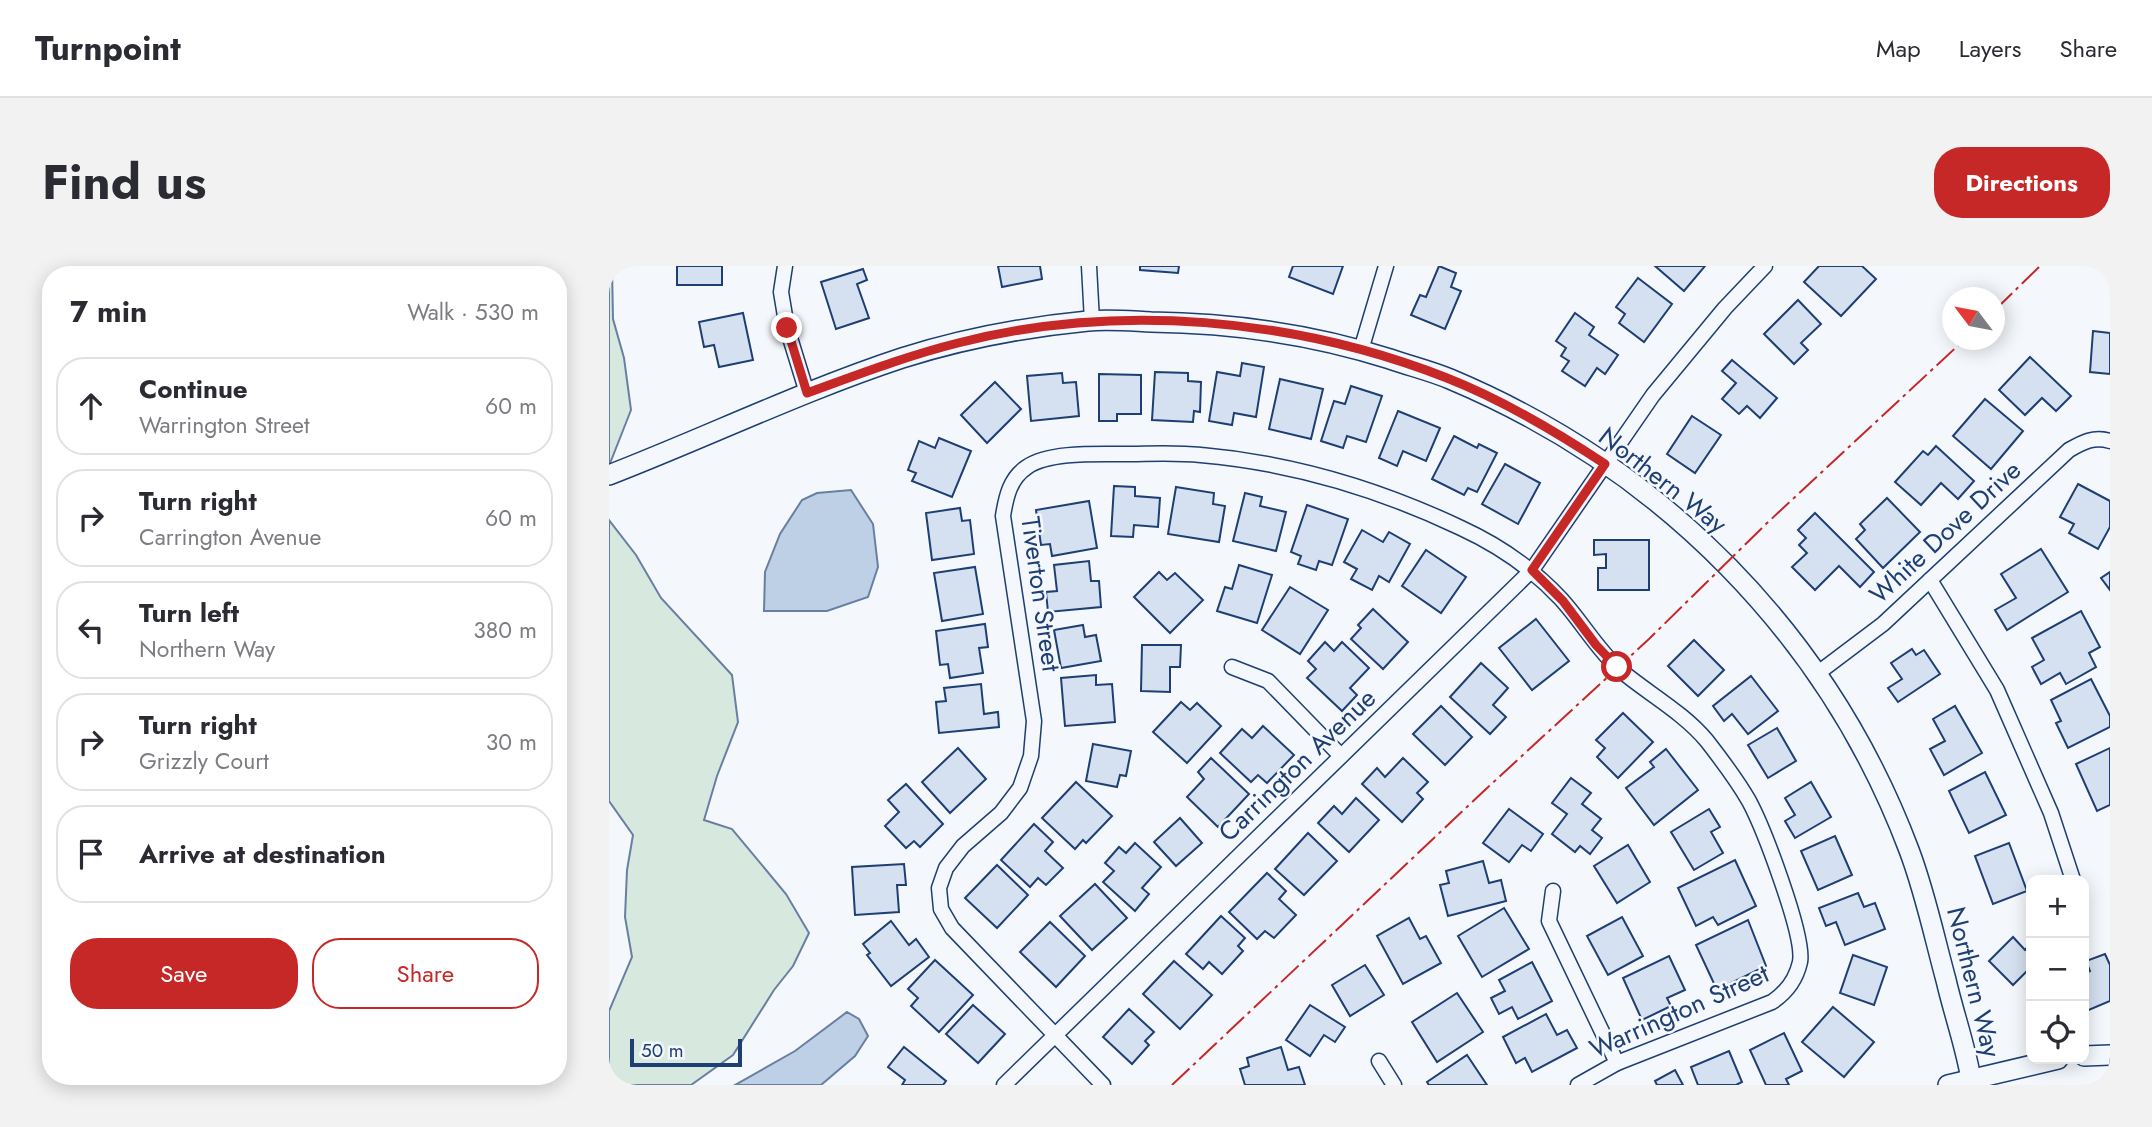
<!DOCTYPE html>
<html lang="en">
<head>
<meta charset="utf-8">
<style>
	:root { --surface:#fff; --page:#f2f2f3; --text:#2b2b33; --muted:#7c7c81; --line:#e1e1e2; --accent:#c62828 }
	body { margin:0; font-family:Jost,sans-serif; background:var(--page); color:var(--text) }
	.controls { position:absolute; right:21px; bottom:21px; display:grid; overflow:hidden; border-radius:14px; box-shadow:0 4px 18px #0003 }
	.controls button { width:63px; height:63px; display:grid; place-items:center; padding:0; border:0; border-bottom:2px solid var(--line); background:var(--surface); color:var(--text); font:35px sans-serif }
	.compass { position:absolute; left:1333px; top:21px; width:63px; height:63px; border-radius:50%; background:var(--surface); box-shadow:0 4px 18px #0003; rotate:302deg }
	.scale { position:absolute; left:21px; bottom:18px; width:112px; box-sizing:border-box; padding-left:7px; border:4px solid #1d3f73; border-top:0; font-size:19px; line-height:24px; white-space:nowrap; color:#1d3f73; -webkit-text-stroke:5px #f4f7fb; paint-order:stroke }
	.stop { position:absolute; width:21px; height:21px; margin:-16px; border:5px solid #c62828; border-radius:50%; background:#fff }
	.stop.end { background:#c62828; border-color:#fff; box-shadow:0 2px 7px #0008 }
	.list { margin:0; padding:0; list-style:none }
	h2 { display:flex; justify-content:space-between; align-items:center; height:91px; margin:0; padding:0 28px; font-size:30px }
	h2 small { font-size:23px; font-weight:400; color:var(--muted) }
	.list li { display:grid; grid-template-columns:46px 1fr auto; gap:21px; align-items:center; box-sizing:border-box; height:98px; margin:0 14px 14px; padding:0 14px; border:2px solid var(--line); border-radius:28px }
	.list b { display:block; font-size:26px; white-space:nowrap }
	.list p { margin:0; font-size:23px; white-space:nowrap; color:var(--muted) }
	.list em { font-size:23px; font-style:normal; color:var(--muted) }
	.actions { display:flex; gap:14px; padding:21px 28px }
	.actions a { flex:1; padding:16px 0; border:2px solid var(--accent); border-radius:28px; text-align:center; font-size:24px; color:var(--accent) }
	.actions .main { background:var(--accent); color:#fff }
	.icon { flex:none; width:38px; height:38px; fill:none; stroke:currentColor; stroke-width:2; stroke-linecap:round; stroke-linejoin:round }
	.map { position:relative; flex:none; width:1501px; height:819px; overflow:hidden; border-radius:28px }
	header { display:flex; align-items:center; gap:42px; box-sizing:border-box; height:98px; padding:0 35px; background:var(--surface); border-bottom:2px solid var(--line) }
	header strong { font-size:33px }
	nav { display:flex; gap:38px; margin-inline-start:auto; font-size:24px }
	.intro { display:flex; align-items:center; justify-content:space-between; box-sizing:border-box; height:168px; padding:0 42px }
	h1 { margin:0; font-size:49px }
	.button { padding:18px 32px; border-radius:28px; background:var(--accent); color:#fff; font-size:24px; font-weight:700 }
	main { display:flex; gap:42px; padding:0 42px }
	aside { flex:1; background:var(--surface); border-radius:28px; box-shadow:0 4px 18px #0003 }
	.map>svg:first-child { display:block }
	.green { fill:#d7e8df; stroke:#687fa3; stroke-width:2 }
	.water { fill:#bed0e5; stroke:#687fa3; stroke-width:2 }
	.building { fill:#d5e0f0; stroke:#1d3f73; stroke-width:2 }
	.lines { fill:none; stroke-linecap:round; stroke-linejoin:round }
	.street-casing { stroke:#1d3f73; stroke-width:17 }
	.secondary-casing { stroke:#1d3f73; stroke-width:22 }
	.street { stroke:#f4f7fb; stroke-width:14 }
	.secondary { stroke:#f4f7fb; stroke-width:19 }
	.power { stroke:#c62828; stroke-width:2; stroke-dasharray:24 5 3.5 5; stroke-linecap:butt }
	.route { stroke:#c62828; stroke-width:9 }
	.labels { text-anchor:middle; dominant-baseline:central; stroke-width:5; stroke-linejoin:round; paint-order:stroke }
	.street-label { font-size:26px; fill:#1d3f73; stroke:#f4f7fb }
</style>
</head>
<body>
<header>
<strong>Turnpoint</strong>
<nav><a>Map</a><a>Layers</a><a>Share</a></nav>
</header>
<div class="intro"><h1>Find us</h1><a class="button">Directions</a></div>
<main>
<aside>
<h2>7 min<small>Walk · 530 m</small></h2>
<ul class="list">
<li><svg class="icon" aria-label="ahead" viewBox="0 0 24 24"><path d="M12 20V5M6 11l6-6 6 6"/></svg><div><b>Continue</b><p>Warrington Street</p></div><em>60 m</em></li>
<li><svg class="icon" aria-label="right" viewBox="0 0 24 24"><path d="M7 20v-9h11M14 6l5 5-5 5"/></svg><div><b>Turn right</b><p>Carrington Avenue</p></div><em>60 m</em></li>
<li><svg class="icon" aria-label="left" viewBox="0 0 24 24"><path d="M17 20v-9H6M10 6l-5 5 5 5"/></svg><div><b>Turn left</b><p>Northern Way</p></div><em>380 m</em></li>
<li><svg class="icon" aria-label="right" viewBox="0 0 24 24"><path d="M7 20v-9h11M14 6l5 5-5 5"/></svg><div><b>Turn right</b><p>Grizzly Court</p></div><em>30 m</em></li>
<li><svg class="icon" aria-label="arrive" viewBox="0 0 24 24"><path d="M6 21V4h12l-3 4 3 4H6"/></svg><div><b>Arrive at destination</b></div></li>
</ul>
<div class="actions"><a class="main">Save</a><a>Share</a></div>
</aside>
<div class="map">
<svg width="1501" height="819" viewBox="0 0 1501 819">
	<rect width="100%" height="100%" fill="#f4f7fb"/>
	<g class="green">
		<polygon points="0,0 3,0 4,53 15,92 22,144 0,200"/>
		<polygon points="0,254 27,289 52,332 123,409 129,456 108,510 95,554 123,563 177,628 200,667 184,700 165,724 124,789 82,819 0,819 0,745 23,691 16,651 18,604 24,569 0,535"/>
	</g>
	<g class="water">
		<polygon points="242,224 264,258 269,301 259,331 218,345 155,345 156,306 171,268 193,234 208,227"/>
		<polygon points="238,746 250,753 259,770 246,790 212,819 126,819 186,785"/>
	</g>
	<g class="building">
		<rect x="68" y="0" width="45" height="19"/>
		<polygon points="389,0 431,0 433,13 393,21"/>
		<polygon points="531,0 570,0 569,7 531,4"/>
		<polygon points="684,0 734,0 724,28 680,11"/>
		<polygon points="830,0 847,7 842,21 852,25 836,63 802,49 811,29 817,31"/>
		<polygon points="1046,0 1096,0 1075,25"/>
		<polygon points="1210,0 1253,0 1267,13 1232,50 1195,16"/>
		<polygon points="254,3 258,14 248,18 260,52 227,63 212,16"/>
		<polygon points="1029,12 1063,38 1035,76 1010,57 1016,48 1007,41"/>
		<polygon points="1189,34 1212,58 1192,77 1199,84 1185,98 1155,68"/>
		<polygon points="134,47 144,94 110,101 105,79 95,81 90,56"/>
		<polygon points="966,47 985,61 980,69 1009,89 996,108 988,102 976,120 953,105 960,95 952,90 957,82 947,75"/>
		<polygon points="1484,65 1501,67 1501,108 1481,106"/>
		<polygon points="1421,91 1462,130 1447,145 1433,132 1416,149 1390,124"/>
		<polygon points="1123,94 1168,132 1151,152 1138,140 1130,148 1113,133 1127,117 1113,105"/>
		<polygon points="633,97 655,101 647,151 625,147 623,159 600,155 608,106 631,110"/>
		<polygon points="546,106 579,107 579,115 592,116 591,146 585,145 584,156 543,154"/>
		<polygon points="453,107 454,117 467,116 470,150 422,155 418,110"/>
		<polygon points="490,108 532,109 532,148 508,148 508,155 490,155"/>
		<polygon points="671,113 714,123 702,173 660,163"/>
		<polygon points="386,116 412,143 378,177 352,149"/>
		<polygon points="742,120 773,130 757,176 738,170 734,182 712,175 725,135 736,138"/>
		<polygon points="1376,133 1414,165 1382,203 1344,170"/>
		<polygon points="789,145 831,162 817,195 794,185 788,200 770,192"/>
		<polygon points="1083,150 1112,169 1086,207 1058,188"/>
		<polygon points="845,170 868,182 870,178 888,187 868,226 859,222 855,229 823,213"/>
		<polygon points="330,172 362,185 343,231 303,215 307,207 299,204 310,175 326,182"/>
		<polygon points="1327,180 1365,215 1349,233 1332,217 1312,239 1286,216 1314,185 1319,189"/>
		<polygon points="896,198 931,217 909,258 873,238"/>
		<polygon points="1469,218 1501,235 1501,261 1489,283 1460,267 1465,258 1451,251"/>
		<polygon points="505,220 526,221 526,230 551,232 549,261 525,259 524,271 502,270"/>
		<polygon points="567,221 605,227 604,238 616,240 610,276 559,268"/>
		<polygon points="636,227 653,231 651,240 677,246 667,285 624,275"/>
		<polygon points="1278,232 1311,266 1274,302 1247,273 1256,264 1251,258"/>
		<polygon points="480,235 488,282 443,290 441,278 432,279 427,244"/>
		<polygon points="698,239 739,253 723,299 710,295 707,304 689,298 692,290 682,286"/>
		<polygon points="351,242 353,255 361,254 365,288 323,294 317,247"/>
		<polygon points="1206,247 1265,306 1251,321 1230,300 1206,324 1183,301 1198,287 1190,279 1197,272 1189,264"/>
		<polygon points="753,264 774,276 780,266 801,278 780,316 770,310 763,324 742,313 748,303 735,296"/>
		<polygon points="985,274 1040,274 1040,324 989,324 989,302 997,302 997,288 985,289"/>
		<polygon points="1432,283 1459,326 1398,364 1386,344 1407,332 1392,308"/>
		<polygon points="817,284 857,311 832,347 793,320"/>
		<polygon points="480,295 482,315 490,315 492,341 439,346 437,326 448,325 445,299"/>
		<polygon points="630,299 663,309 648,357 608,345 616,321 623,323"/>
		<polygon points="366,301 374,348 333,355 325,307"/>
		<polygon points="550,306 558,314 566,307 594,334 561,367 525,331"/>
		<polygon points="1501,306 1501,324 1492,312"/>
		<polygon points="681,321 719,344 691,388 653,364"/>
		<polygon points="764,343 799,376 774,403 742,373 752,362 749,359"/>
		<polygon points="1472,345 1491,381 1480,387 1487,401 1457,418 1451,407 1432,418 1423,401 1435,394 1423,372"/>
		<polygon points="927,353 960,395 923,424 890,382"/>
		<polygon points="376,358 379,381 370,382 374,407 341,412 339,398 331,399 327,365"/>
		<polygon points="474,359 476,371 487,369 492,395 452,402 445,364"/>
		<polygon points="1085,374 1115,404 1089,430 1059,400"/>
		<polygon points="716,376 725,385 733,376 760,402 741,422 748,429 733,445 698,412 707,403 699,395"/>
		<polygon points="533,379 572,379 571,401 561,401 561,426 532,425"/>
		<polygon points="1303,383 1307,389 1315,384 1331,408 1289,436 1279,422 1293,413 1282,397"/>
		<polygon points="872,397 899,422 884,439 897,451 881,468 841,431"/>
		<polygon points="487,409 487,419 503,418 506,456 456,460 452,412"/>
		<polygon points="1142,410 1169,445 1139,468 1123,448 1115,455 1104,440"/>
		<polygon points="1482,413 1501,450 1501,461 1459,482 1447,457 1452,455 1442,434"/>
		<polygon points="372,418 375,448 389,446 390,461 330,467 327,436 337,435 335,422"/>
		<polygon points="572,436 581,444 588,437 612,460 578,497 544,466"/>
		<polygon points="832,440 863,471 836,499 804,468"/>
		<polygon points="1346,440 1373,487 1335,509 1321,483 1336,475 1324,453"/>
		<polygon points="1014,447 1044,476 1009,512 988,491 996,482 987,474"/>
		<polygon points="654,460 685,489 658,517 649,509 642,516 611,487 633,463 643,472"/>
		<polygon points="1168,462 1187,495 1159,512 1139,479"/>
		<polygon points="484,478 522,485 517,510 511,509 508,521 477,515"/>
		<polygon points="349,482 377,513 341,547 313,516"/>
		<polygon points="1501,482 1501,539 1488,545 1467,498"/>
		<polygon points="1057,483 1089,524 1045,559 1017,522 1045,501 1041,496"/>
		<polygon points="602,492 640,528 609,561 578,531 595,513 589,506"/>
		<polygon points="794,492 819,516 808,527 814,533 793,556 753,518 768,502 776,511"/>
		<polygon points="1376,506 1397,549 1360,567 1340,525"/>
		<polygon points="962,512 982,527 973,538 992,553 983,564 993,572 981,588 971,580 966,586 943,568 958,548 943,537"/>
		<polygon points="467,516 503,550 477,577 474,574 466,583 433,552"/>
		<polygon points="1202,516 1222,551 1186,572 1176,555 1186,549 1176,532"/>
		<polygon points="297,518 334,558 311,581 305,575 297,582 276,560 290,546 279,534"/>
		<polygon points="747,532 770,554 740,586 709,557 725,540 733,548"/>
		<polygon points="900,543 934,568 922,585 913,579 900,596 874,577"/>
		<polygon points="1100,543 1111,561 1102,566 1114,587 1085,604 1062,566"/>
		<polygon points="571,552 593,577 567,600 545,576"/>
		<polygon points="425,558 444,576 436,585 454,602 437,619 429,612 421,621 392,594"/>
		<polygon points="699,567 728,595 695,629 666,603"/>
		<polygon points="1226,570 1243,609 1209,624 1192,585"/>
		<polygon points="526,577 552,601 533,622 540,628 526,645 494,616 505,605 496,597 510,581 517,587"/>
		<polygon points="1400,577 1418,625 1384,638 1366,590"/>
		<polygon points="1019,579 1041,616 1008,637 985,600"/>
		<polygon points="1126,594 1147,640 1109,659 1104,651 1087,660 1069,622"/>
		<polygon points="874,595 880,617 892,614 897,635 839,650 831,619 840,617 837,605"/>
		<polygon points="295,598 297,619 288,619 290,646 246,649 243,601"/>
		<polygon points="388,599 419,629 388,662 356,632"/>
		<polygon points="658,607 677,625 670,633 687,649 665,672 656,665 648,673 620,646"/>
		<polygon points="486,618 518,652 483,684 451,650"/>
		<polygon points="1249,627 1255,641 1266,637 1276,663 1236,679 1227,656 1217,660 1210,642"/>
		<polygon points="895,642 920,683 873,711 849,670"/>
		<polygon points="612,650 636,672 629,680 634,685 613,708 600,696 594,703 577,688"/>
		<polygon points="1013,651 1034,690 999,709 978,670"/>
		<polygon points="800,652 811,673 817,670 832,697 794,718 768,670"/>
		<polygon points="1139,654 1157,700 1108,724 1087,679"/>
		<polygon points="282,655 300,679 307,673 320,691 282,720 258,689 261,687 254,678"/>
		<polygon points="441,656 476,690 447,721 411,686"/>
		<polygon points="1404,671 1416,684 1422,677 1422,701 1404,719 1380,695"/>
		<polygon points="1496,688 1501,699 1501,735 1475,746 1475,708 1481,705 1477,695"/>
		<polygon points="1244,689 1278,701 1265,739 1231,727"/>
		<polygon points="1060,690 1076,724 1058,732 1062,740 1033,754 1014,712"/>
		<polygon points="326,694 364,729 330,766 302,740 309,732 299,723"/>
		<polygon points="565,695 603,729 571,763 534,728"/>
		<polygon points="923,696 943,735 909,753 903,741 890,748 882,732 896,725 890,714"/>
		<polygon points="756,699 775,729 741,750 723,719"/>
		<polygon points="848,727 874,766 828,796 803,756"/>
		<polygon points="364,739 396,768 369,797 337,768"/>
		<polygon points="701,739 736,761 726,776 715,769 701,790 677,774"/>
		<polygon points="1224,741 1265,776 1235,811 1193,776"/>
		<polygon points="520,743 545,766 536,775 540,779 523,798 494,771"/>
		<polygon points="937,748 948,769 958,764 968,782 923,806 916,792 907,797 894,771"/>
		<polygon points="1175,767 1193,805 1177,813 1180,819 1157,819 1141,784"/>
		<polygon points="295,781 337,815 334,819 293,819 296,814 279,801"/>
		<polygon points="672,781 679,804 690,801 696,819 636,819 631,803 640,800 638,792"/>
		<polygon points="1120,785 1133,816 1127,819 1089,819 1082,801"/>
		<polygon points="858,789 878,819 820,819 818,816"/>
		<polygon points="1066,804 1074,819 1048,819 1046,815"/>
	</g>
	<g class="lines">
		<g class="street-casing">
			<g id="street">
				<polyline points="176,0 172,26 178,62 198,127"/>
				<polyline points="480,0 483,55"/>
				<polyline points="752,84 777,0"/>
				<polyline points="1321,314 1388,424 1442,547 1464,614"/>
				<polyline points="623,401 659,415 732,490"/>
				<path d="M 1209,407 L 1274,358 L 1460,184 C 1474,176 1485,170 1501,175"/>
				<polyline points="944,625 940,655 1008,797"/>
				<polyline points="770,795 785,819"/>
				<polyline points="395,819 923,304 1044,129 1116,42 1156,0"/>
				<path d="M 494,819 L 343,662 L 332,643 L 330,622 L 337,602 L 354,580 L 392,547 L 411,522 L 422,490 L 425,455 L 394,250 C 397,231 401,212 418,201 C 439,186 487,188 512,188 C 539,188 565,186 592,189 C 684,197 768,222 852,262 C 889,279 924,303 952,333 C 973,356 987,382 1010,403 C 1038,427 1074,446 1098,475 C 1112,493 1128,514 1140,535 C 1154,561 1196,670 1191,696 C 1187,714 1178,726 1163,736 L 1008,797 L 969,819"/>
			</g>
		</g>
		<g class="secondary-casing">
			<g id="secondary">
				<path d="M 0,209 C 98,171 193,125 293,92 C 353,73 417,61 479,55 C 499,53 521,55 542,56 C 624,57 703,68 781,93 C 801,100 822,105 841,113 C 1053,202 1219,369 1300,584 C 1316,626 1325,670 1337,714 C 1345,749 1358,784 1363,819"/>
				<polyline points="1475,790 1501,789"/>
				<polyline points="1339,819 1449,793"/>
			</g>
		</g>
		<use href="#street" class="street"/>
		<use href="#secondary" class="secondary"/>
		<g class="power">
			<polyline points="1386,44 1431,0"/>
			<polyline points="563,819 877,523 1040,373 1157,258 1355,74"/>
		</g>
	</g>
	<g class="lines">
		<path class="route" d="M 178,62 L 198,127 C 248,109 297,90 349,77 C 508,36 685,52 838,112 C 894,134 946,165 996,198 L 923,304 L 954,335 L 987,379 L 1008,401"/>
	</g>
	<g class="labels">
		<g class="street-label">
			<text transform="translate(1054 214) rotate(38)">Northern Way</text>
			<text transform="translate(1336 266) rotate(-43)">White Dove Drive</text>
			<text transform="translate(432 328) rotate(82)">Tiverton Street</text>
			<text transform="translate(688 499) rotate(-44)">Carrington Avenue</text>
			<text transform="translate(1365 716) rotate(76)">Northern Way</text>
			<text transform="translate(1070 745) rotate(-24)">Warrington Street</text>
		</g>
	</g>
</svg>
<div class="controls">
<button>+</button>
<button>−</button>
<button><svg class="icon" aria-label="locate" viewBox="0 0 24 24"><circle cx="12" cy="12" r="6"/><path d="M12 2v4M12 18v4M2 12h4M18 12h4"/></svg></button>
</div>
<svg class="compass" viewBox="-18 -18 36 36"><path d="M0-13l5 13h-10z" fill="#e53935"/><path d="M0 13l5-13h-10z" fill="#7c7c81"/></svg>
<div class="scale">50 m</div>
<div class="stop" style="left:1008px;top:401px"></div>
<div class="stop end" style="left:178px;top:62px"></div>
</div>
</main>
</body>
</html>
